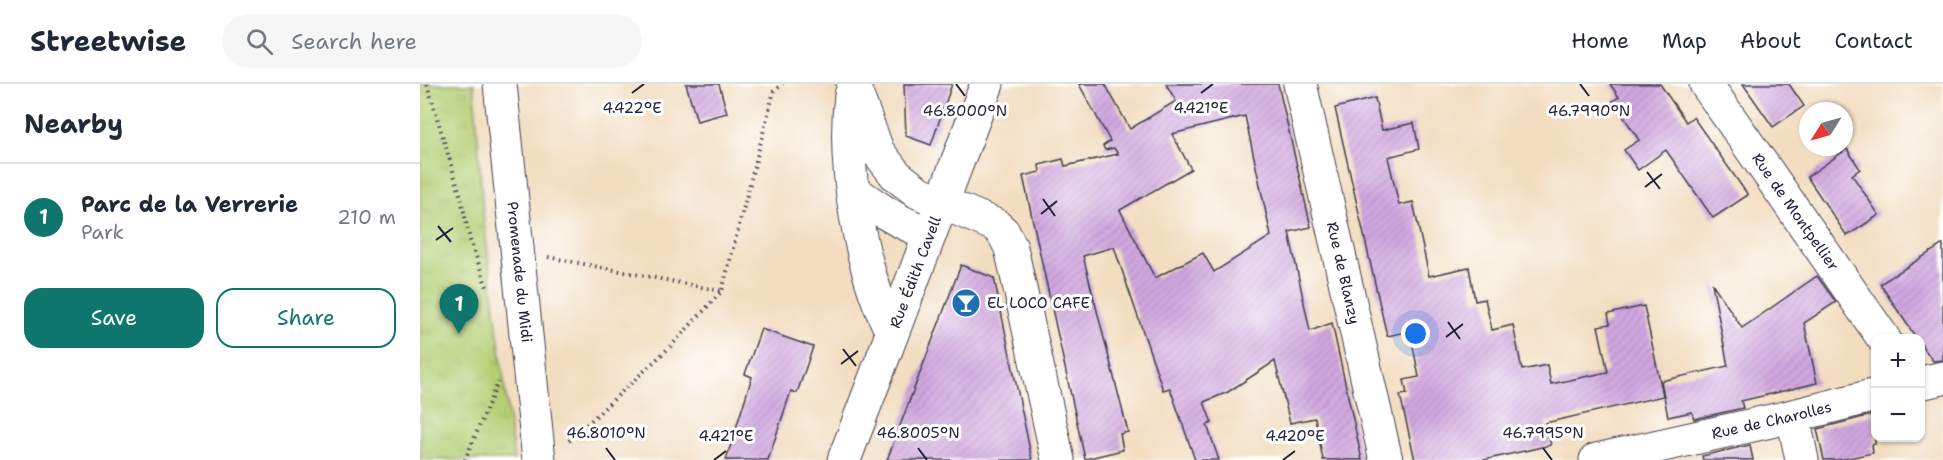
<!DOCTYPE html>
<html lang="en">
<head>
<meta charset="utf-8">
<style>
	:root { --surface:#fff; --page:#f6f6f7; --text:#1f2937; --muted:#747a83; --line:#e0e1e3; --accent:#0f766e }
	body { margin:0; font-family:"Shantell Sans",sans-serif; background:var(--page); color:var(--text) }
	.controls { position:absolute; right:18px; bottom:18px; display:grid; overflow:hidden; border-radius:12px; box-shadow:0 2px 4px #0004 }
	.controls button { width:54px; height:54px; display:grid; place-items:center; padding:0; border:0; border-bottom:2px solid var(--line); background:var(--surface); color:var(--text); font:30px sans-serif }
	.compass { position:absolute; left:1379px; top:18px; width:54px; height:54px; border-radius:50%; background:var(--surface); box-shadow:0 2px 4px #0004; rotate:233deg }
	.you { position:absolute; left:996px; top:250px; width:21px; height:21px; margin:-15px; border:4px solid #fff; border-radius:50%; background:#1a73e8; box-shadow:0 0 0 9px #1a73e833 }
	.badge { display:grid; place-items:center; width:39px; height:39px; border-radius:50%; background:var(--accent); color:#fff; font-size:20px; font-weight:700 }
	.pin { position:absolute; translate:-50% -50px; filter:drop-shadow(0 2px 3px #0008) }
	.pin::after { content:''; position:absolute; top:32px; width:21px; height:18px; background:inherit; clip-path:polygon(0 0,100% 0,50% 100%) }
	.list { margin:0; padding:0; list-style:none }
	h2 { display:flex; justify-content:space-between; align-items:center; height:78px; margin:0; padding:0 24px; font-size:26px }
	h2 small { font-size:20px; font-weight:400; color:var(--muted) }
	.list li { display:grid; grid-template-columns:39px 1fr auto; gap:18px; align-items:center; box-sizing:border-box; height:108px; padding:0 24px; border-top:2px solid var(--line) }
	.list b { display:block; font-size:22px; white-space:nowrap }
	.list p { margin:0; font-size:20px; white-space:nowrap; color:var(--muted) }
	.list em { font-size:20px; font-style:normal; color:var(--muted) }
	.actions { display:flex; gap:12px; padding:18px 24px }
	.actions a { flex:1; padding:14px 0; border:2px solid var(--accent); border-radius:18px; text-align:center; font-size:21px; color:var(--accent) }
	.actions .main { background:var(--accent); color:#fff }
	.icon { flex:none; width:33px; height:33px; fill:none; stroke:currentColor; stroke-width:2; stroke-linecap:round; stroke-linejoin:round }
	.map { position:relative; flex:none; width:1523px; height:376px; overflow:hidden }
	header { display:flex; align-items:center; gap:36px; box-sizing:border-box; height:84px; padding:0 30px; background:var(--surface); border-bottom:2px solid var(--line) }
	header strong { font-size:28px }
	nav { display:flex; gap:33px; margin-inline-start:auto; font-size:21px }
	.search { width:420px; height:54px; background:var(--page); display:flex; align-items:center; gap:15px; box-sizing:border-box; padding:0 21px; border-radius:33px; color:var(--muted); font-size:22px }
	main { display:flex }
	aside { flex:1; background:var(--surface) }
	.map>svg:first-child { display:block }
	.park { fill:url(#park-tufts); stroke:#6c7858; stroke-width:1.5 }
	.building { fill:url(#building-hatch); fill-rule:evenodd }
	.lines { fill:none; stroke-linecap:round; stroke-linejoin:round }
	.minor-casing { stroke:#413e4f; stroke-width:35 }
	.path { stroke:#413e4f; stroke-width:4; stroke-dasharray:1.5 4.5; stroke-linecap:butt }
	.minor { stroke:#fff; stroke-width:33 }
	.ticks { fill:none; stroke:#22223b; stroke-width:2 }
	.labels { text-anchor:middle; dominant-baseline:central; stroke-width:6; stroke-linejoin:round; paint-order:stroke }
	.street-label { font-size:15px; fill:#22223b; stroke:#fff }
	.poi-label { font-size:15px; fill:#22223b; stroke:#fff; text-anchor:start }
	.ticks-label { font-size:15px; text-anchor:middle; fill:#22223b; stroke:#fff; stroke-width:6; stroke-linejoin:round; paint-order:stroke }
</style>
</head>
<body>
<header>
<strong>Streetwise</strong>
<div class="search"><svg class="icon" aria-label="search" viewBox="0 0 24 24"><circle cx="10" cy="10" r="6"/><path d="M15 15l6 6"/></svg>Search here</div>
<nav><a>Home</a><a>Map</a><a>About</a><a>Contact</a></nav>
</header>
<main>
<aside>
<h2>Nearby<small></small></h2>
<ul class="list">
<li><span class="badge">1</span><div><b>Parc de la Verrerie</b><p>Park</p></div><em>210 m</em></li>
</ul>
<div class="actions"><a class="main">Save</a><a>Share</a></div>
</aside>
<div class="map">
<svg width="1523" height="376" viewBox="0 0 1523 376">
	<defs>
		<pattern id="park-tufts" width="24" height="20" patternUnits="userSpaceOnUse" patternTransform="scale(1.5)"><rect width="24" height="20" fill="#b6cf75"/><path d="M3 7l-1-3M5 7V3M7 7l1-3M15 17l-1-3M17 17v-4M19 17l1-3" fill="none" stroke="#9cb166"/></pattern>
		<pattern id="building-hatch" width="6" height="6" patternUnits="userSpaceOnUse" patternTransform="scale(1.5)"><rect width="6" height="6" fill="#d0a7df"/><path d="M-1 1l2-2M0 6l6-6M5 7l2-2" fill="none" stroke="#b28fc0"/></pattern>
	</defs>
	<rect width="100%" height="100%" fill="#fff"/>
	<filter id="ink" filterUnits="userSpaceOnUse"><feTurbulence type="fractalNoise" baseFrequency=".0167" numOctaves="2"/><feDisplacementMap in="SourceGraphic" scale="12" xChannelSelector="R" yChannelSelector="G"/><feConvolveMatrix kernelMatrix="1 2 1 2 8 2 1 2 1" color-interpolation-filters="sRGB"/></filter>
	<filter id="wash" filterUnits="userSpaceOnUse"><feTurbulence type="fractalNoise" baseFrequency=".008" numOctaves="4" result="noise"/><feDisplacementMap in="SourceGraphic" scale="24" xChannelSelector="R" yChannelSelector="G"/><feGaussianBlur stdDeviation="1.35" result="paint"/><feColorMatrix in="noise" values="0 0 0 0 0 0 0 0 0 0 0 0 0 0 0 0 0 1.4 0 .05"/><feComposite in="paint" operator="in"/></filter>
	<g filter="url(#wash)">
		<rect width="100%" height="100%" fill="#f2ddc0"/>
		<polygon class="park" points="0,0 54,0 63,130 94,376 0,376"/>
		<g id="blocks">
			<g class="building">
				<polygon points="266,0 299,0 307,29 277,37"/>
				<polygon points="484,0 532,0 511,61 486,52"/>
				<path d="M 659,0 L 685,0 L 710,45 L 756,17 L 746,0 L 858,0 L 891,143 L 869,148 L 890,247 L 912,239 L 942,376 L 903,376 L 895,334 L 870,339 L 855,277 L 808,308 L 784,318 L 792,339 L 787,341 L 799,376 L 775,376 L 750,304 L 743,306 L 694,163 L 663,172 L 708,348 L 700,350 L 703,366 L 665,375 L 603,92 L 620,88 L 619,81 L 643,75 L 645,82 L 698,70 L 694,64 L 685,66 L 683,62 L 690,57 ZM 825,32 L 851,152 L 794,188 L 783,169 L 735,194 L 700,126 L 771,85 L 752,50 Z"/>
				<polygon points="1190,0 1240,0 1266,38 1273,33 1328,111 1293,134 1246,66 1218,86 1204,66 1219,56 1193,17 1199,13"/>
				<polygon points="1323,0 1369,0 1384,22 1353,43"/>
				<polygon points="955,14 962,46 994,39 999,65 968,73 979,121 993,118 1009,192 1049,183 1055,217 1065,215 1072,246 1093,241 1102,286 1127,281 1131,300 1188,288 1178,242 1190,240 1188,230 1224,222 1243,312 1125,339 1131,361 1064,376 995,376 980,311 987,310 984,296 999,293 990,247 967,252 915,24"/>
				<polygon points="1427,65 1440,85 1432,91 1459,131 1427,152 1387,93"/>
				<polygon points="1523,160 1523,276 1513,277 1500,259 1500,255 1497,255 1460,200"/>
				<polygon points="541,181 574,194 612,376 467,376"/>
				<polygon points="1397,192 1416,218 1384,239 1397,299 1321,317 1323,324 1274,335 1272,328 1248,333 1241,297 1308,282 1292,199 1322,244"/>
				<polygon points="341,245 393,263 377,309 371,307 348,376 306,376 332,293 325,290"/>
				<polygon points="1455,330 1455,360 1452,361 1453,369 1418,376 1404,376 1397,345"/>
				<polygon points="1330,361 1333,376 1283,376 1282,372"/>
			</g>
		</g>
	</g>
	<g filter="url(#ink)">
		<use href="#blocks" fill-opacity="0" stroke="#413e4f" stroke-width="1.5"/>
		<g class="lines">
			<g class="minor-casing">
				<g id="minor">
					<path id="s1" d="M 80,0 L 119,376"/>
					<path id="s2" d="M 880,0 L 966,376"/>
					<path id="s3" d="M 1286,0 L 1464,255"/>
					<polyline points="433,1 458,68 476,91 498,108 575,141 583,148 591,164 638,376"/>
					<path d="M 431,11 C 422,81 440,185 472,248"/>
					<path d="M 433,106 C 457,124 480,140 509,149"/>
					<polyline points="1500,299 1523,294"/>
					<polyline points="1373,332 1382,376"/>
					<path id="s4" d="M 424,376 L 567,0"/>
					<path id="s5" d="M 1176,376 L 1373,332 L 1456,311"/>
				</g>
			</g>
			<g class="path">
				<polyline points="7,0 40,110 50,156 68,206"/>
				<polyline points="128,173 302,207"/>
				<polyline points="149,357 252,261 302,207 354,7 363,0"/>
				<polyline points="45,376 78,298"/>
			</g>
			<use href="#minor" class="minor"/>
		</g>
	</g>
	<path class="ticks" d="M 536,0 L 545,12M 1160,0 L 1169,12M 212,9 L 224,0M 781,9 L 793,0M 1227,88 L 1240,105M 1225,103 L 1242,90M 623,115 L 635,132M 621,130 L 637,117M 18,142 L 31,158M 16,156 L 33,144M 1028,238 L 1040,255M 1026,253 L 1043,240M 423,265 L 436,282M 421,280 L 438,267M 186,364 L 195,376M 498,364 L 507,376M 1123,364 L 1132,376M 294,376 L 306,367M 863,376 L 875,367"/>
	<defs>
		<g id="bar-disc" transform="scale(1.5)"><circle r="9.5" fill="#1f6fb2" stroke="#fff"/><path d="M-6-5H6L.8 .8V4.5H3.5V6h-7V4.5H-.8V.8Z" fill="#fff"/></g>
	</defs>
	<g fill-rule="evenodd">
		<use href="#bar-disc" x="546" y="219"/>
	</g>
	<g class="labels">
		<g class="street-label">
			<text stroke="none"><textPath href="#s3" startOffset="156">Rue de Montpellier</textPath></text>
			<text stroke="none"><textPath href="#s1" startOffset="189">Promenade du Midi</textPath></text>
			<text stroke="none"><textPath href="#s4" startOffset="201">Rue Édith Cavell</textPath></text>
			<text stroke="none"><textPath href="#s2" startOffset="194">Rue de Blanzy</textPath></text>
			<text stroke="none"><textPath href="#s5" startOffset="180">Rue de Charolles</textPath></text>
		</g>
		<g class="poi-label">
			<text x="567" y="219">EL LOCO CAFE</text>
		</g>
	</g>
	<g class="ticks-label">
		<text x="212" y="29">4.422°E</text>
		<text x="781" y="29">4.421°E</text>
		<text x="545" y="32">46.8000°N</text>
		<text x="1169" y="32">46.7990°N</text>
		<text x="186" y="354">46.8010°N</text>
		<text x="498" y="354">46.8005°N</text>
		<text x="1123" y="354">46.7995°N</text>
		<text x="306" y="357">4.421°E</text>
		<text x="875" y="357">4.420°E</text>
	</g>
</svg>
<div class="controls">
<button>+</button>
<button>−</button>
</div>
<svg class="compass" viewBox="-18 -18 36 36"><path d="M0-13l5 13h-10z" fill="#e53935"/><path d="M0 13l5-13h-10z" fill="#747a83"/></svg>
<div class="you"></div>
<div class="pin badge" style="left:39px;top:250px">1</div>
</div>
</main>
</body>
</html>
